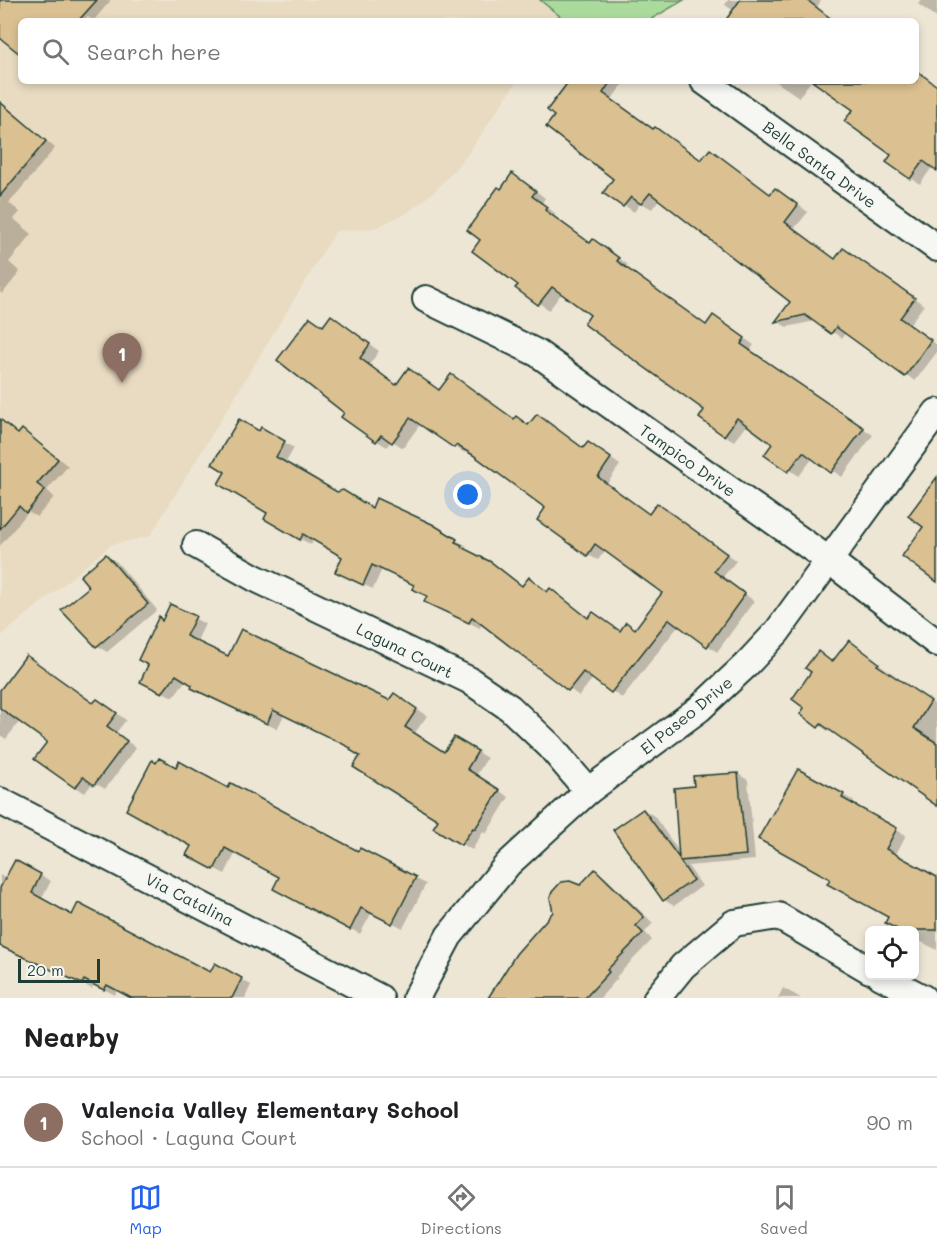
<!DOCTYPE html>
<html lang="en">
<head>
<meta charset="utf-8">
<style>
	:root { --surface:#fff; --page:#f2f2f2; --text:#202124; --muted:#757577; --line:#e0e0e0; --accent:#2563eb }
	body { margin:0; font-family:Mali,sans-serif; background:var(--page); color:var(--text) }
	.controls { position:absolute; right:18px; bottom:18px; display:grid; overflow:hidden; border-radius:9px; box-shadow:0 3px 9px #0003 }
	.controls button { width:54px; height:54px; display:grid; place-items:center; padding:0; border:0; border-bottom:2px solid var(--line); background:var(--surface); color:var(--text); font:30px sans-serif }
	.scale { position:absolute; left:18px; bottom:15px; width:82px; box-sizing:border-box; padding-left:6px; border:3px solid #1f3d34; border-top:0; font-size:16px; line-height:21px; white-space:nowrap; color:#1f3d34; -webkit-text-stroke:4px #f6f6f2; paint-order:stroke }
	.you { position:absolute; left:468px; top:495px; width:21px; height:21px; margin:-15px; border:4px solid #fff; border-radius:50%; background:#1a73e8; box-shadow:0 0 0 9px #1a73e833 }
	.badge { display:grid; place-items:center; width:39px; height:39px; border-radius:50%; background:var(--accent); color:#fff; font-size:20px; font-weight:700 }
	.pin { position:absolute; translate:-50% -50px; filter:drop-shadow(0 2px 3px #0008) }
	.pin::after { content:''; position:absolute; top:32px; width:21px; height:18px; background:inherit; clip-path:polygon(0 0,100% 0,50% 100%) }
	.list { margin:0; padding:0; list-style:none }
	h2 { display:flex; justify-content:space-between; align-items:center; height:78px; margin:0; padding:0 24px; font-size:26px }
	h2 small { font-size:20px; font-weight:400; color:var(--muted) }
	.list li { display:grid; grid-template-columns:39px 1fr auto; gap:18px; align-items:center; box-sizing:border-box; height:90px; padding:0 24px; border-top:2px solid var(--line) }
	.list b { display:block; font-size:22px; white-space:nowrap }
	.list p { margin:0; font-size:20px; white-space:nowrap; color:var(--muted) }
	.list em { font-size:20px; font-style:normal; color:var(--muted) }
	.icon { flex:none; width:33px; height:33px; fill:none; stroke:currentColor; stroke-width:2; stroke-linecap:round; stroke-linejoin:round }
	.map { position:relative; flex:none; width:937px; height:998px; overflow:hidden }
	.search { position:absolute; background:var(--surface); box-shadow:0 3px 9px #0003; left:18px; right:18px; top:18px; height:66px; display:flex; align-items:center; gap:15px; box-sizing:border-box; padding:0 21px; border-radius:9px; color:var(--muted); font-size:22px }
	.sheet { height:168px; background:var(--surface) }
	nav { display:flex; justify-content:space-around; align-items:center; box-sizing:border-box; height:84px; border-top:2px solid var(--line); background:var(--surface); font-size:16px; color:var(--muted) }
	nav a { display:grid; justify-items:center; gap:3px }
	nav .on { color:var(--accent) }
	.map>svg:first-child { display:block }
	.built { fill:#e8dbc1 }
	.green { fill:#abdb9c; stroke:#658c68; stroke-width:1.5 }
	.shadow { fill:#0003 }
	.building { fill:#dbc191; stroke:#1f3d34; stroke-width:1.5 }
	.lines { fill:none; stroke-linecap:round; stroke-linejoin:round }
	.minor-casing { stroke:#1f3d34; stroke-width:30 }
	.minor { stroke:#f6f6f2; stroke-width:26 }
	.labels { text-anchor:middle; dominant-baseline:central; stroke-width:4.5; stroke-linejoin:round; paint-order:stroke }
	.street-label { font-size:16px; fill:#1f3d34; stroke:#f6f6f2 }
</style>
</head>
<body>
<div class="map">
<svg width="937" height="998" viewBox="0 0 937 998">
	<rect width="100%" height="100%" fill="#eee6d5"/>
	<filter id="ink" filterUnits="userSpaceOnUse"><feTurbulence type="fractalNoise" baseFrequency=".0167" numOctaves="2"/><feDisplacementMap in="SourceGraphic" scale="12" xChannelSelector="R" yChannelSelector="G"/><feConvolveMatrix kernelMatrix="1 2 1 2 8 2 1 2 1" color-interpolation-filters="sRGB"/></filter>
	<g filter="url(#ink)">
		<polygon class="built" points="0,0 540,0 560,16 557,21 21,21 21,81 517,81 466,157 435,191 407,213 375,228 336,231 150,536 111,545 0,637"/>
		<polygon class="green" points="540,0 684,0 648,21 566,21"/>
		<g class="shadow">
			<polygon points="0,0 111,0 94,20 87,17 84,21 21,21 21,53 0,36"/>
			<polygon points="728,0 821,0 817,8 835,21 739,21 734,11 725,5"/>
			<polygon points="921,0 937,0 937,18 918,4"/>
			<polygon points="575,81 625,81 612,99 702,162 771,195 775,189 785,195 808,212 794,229 836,260 854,256 924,305 909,325 937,345 937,352 915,381 846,332 842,338 815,321 787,327 778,322 792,301 660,198 652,209 641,203 634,212 605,192 615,179"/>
			<polygon points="775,81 811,81 799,97"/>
			<polygon points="815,81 916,81 937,97 937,169 933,166 920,184 910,178 855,110"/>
			<polygon points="0,101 55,148 9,203 20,212 14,219 32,234 9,262 20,272 2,294 0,292"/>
			<polygon points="523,181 545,198 542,203 556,214 554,216 591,243 603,246 628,265 626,267 707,326 723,323 754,345 750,351 873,435 842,477 813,458 799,476 766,454 774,444 747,424 734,441 724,435 706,410 562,293 549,310 517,288 520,285 482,239 502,190"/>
			<polygon points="331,317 379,351 369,365 397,386 408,370 440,391 584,449 598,449 620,465 607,484 650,515 658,505 668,510 736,561 723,577 754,601 717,652 679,625 622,698 593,678 579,696 482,623 480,628 436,607 416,585 382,569 373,589 347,577 343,556 314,539 311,545 266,518 269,513 259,433 262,429 294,448 285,464 373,510 431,526 467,546 465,548 470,553 501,569 523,587 530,579 548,592 551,590 561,596 590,619 621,632 627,624 637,630 664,593 606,550 598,560 588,555 539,519 547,508 467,450 465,453 455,447 421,423 403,448 391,440 387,447 377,441 346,412 324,327"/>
			<polygon points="8,427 19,434 22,431 32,437 68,466 47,490 54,497 37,517 28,512 0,546 0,436"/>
			<polygon points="106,556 117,562 157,610 107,652 97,646 91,587"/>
			<polygon points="171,606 205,624 196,643 229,658 390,702 404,701 427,716 414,734 445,754 455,739 487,758 476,776 509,797 486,834 483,832 472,850 462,844 435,827 440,820 353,748 284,715 277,729 203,693 186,680 173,697 152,687 150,665 159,618 164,621"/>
			<polygon points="849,642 937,706 937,805 831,729 829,732 802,713 806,708 819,653 833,663"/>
			<polygon points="0,693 107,706 126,720 116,733 136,748 105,789 93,782 85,793 75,787 49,742 20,721 6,739 0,735"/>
			<polygon points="177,769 229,790 359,853 361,850 426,884 403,928 372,912 360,934 285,894 281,877 236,852 225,874 198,860"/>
			<polygon points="799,771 854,801 851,805 906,835 895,856 937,879 937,950 914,938 914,930 901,930 887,922 890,916 832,879"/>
			<polygon points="738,774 748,780 755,860 688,866 702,886 674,906 664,900 644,810 654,816 680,853 696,787"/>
			<polygon points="15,862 51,881 41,900 72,917 211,974 241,979 251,985 245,998 133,998 117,990 115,995 94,984 92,989 48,966 47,970 0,945 0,875 6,879"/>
			<polygon points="595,871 605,877 653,923 645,932 652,940 616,977 618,978 600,998 489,998 555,912"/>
			<polygon points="783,988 801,998 778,998"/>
		</g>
		<g class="building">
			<polygon points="0,0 97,0 78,21 21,21 21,55 0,38"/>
			<polygon points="740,0 807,0 834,21 725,21"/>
			<polygon points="916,70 937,86 937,171 923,161 910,179 886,162 891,155 844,121 853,110 812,81 916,81"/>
			<polygon points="569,81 611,81 603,93 653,129 655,127 701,160 710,149 770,194 775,188 798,205 785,222 835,259 843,248 915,298 900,318 931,340 905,377 836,327 831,334 805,315 775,322 790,302 650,193 641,204 631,197 623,207 603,193 613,179 546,127 554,116 547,110"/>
			<polygon points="0,102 46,141 0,196"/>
			<polygon points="512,173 536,191 532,196 547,207 545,210 590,243 593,239 619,258 617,261 706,325 713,315 745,338 741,344 864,428 831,473 803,452 788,472 764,455 772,444 737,418 724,436 699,418 704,410 584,324 590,315 552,287 538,305 515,288 518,285 472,251 480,240 467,230 498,187 501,189"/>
			<polygon points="331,315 370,344 360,358 396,385 408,368 439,390 451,374 514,419 516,416 528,425 537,414 583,448 588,442 611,458 598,477 649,514 657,503 727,554 714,571 745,594 707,647 669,619 611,693 583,672 568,691 472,617 469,623 424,602 427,596 412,589 414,585 372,565 363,585 335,572 342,557 303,534 300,540 264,519 267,513 218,484 225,472 212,464 239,419 259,431 261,427 285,441 276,457 308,475 337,492 343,490 372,508 376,498 432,524 457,539 455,542 462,545 461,547 491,562 522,586 529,577 547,592 550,588 588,618 593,612 620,631 626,622 635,629 662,593 595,544 587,556 537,520 545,508 473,455 456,445 454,448 410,418 392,443 381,435 376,442 341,417 344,413 277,360 310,317 323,326"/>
			<polygon points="0,419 18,434 22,429 58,459 37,484 45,490 26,513 19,506 0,529"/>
			<polygon points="937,477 937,582 902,556 923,527 908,516"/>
			<polygon points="106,554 148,604 96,647 61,610 89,587 80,576"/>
			<polygon points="170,604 196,616 186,636 228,656 241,629 389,700 394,693 417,709 405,727 444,752 454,737 478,751 467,769 500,790 475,829 473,828 461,845 433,828 438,820 353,767 360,756 350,750 351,748 273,710 267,724 191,688 192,685 176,675 162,693 140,682 148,665 138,660 159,616 162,621"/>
			<polygon points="849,640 879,663 877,665 931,701 914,728 937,743 937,806 821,724 818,728 800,714 804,708 792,699 811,672 805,668 818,651 832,662"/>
			<polygon points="26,655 93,703 97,699 117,713 107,726 127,741 94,785 83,777 75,788 34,759 47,742 0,708 0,690"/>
			<polygon points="159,758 176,767 179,761 228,788 231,783 358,851 360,848 416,877 392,924 361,908 350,930 273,889 279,877 225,848 214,870 186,855 191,846 126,810 152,760 156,763"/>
			<polygon points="798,769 844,794 842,798 897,828 886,849 937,877 937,930 899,930 885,923 888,917 827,884 830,879 758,839"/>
			<polygon points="738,773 746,855 680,861 693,880 663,901 613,830 643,809 679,858 674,788 694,786 693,776"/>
			<polygon points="15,860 41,874 32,893 72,915 78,903 210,972 215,963 242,978 232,998 131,998 107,985 104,990 84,980 82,984 0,946 0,888"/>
			<polygon points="595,869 644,917 636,926 643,933 607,970 609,972 585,998 488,998 516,954 553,912 550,898 552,892 561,882 570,881 580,885"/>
		</g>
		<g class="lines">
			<g class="minor-casing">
				<g id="minor">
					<polyline points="704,81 937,248"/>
					<polyline points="426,299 537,353 830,561 937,643"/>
					<polyline points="196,545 255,578 469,680 510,708 550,746 588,791"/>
					<polyline points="0,801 380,998"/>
					<polyline points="881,976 923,998"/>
					<polyline points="416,998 449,936 508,864 588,791 699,709 746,665 777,632 937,412"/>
					<polyline points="657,998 683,966 734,923 778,916 870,970"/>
				</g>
			</g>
			<use href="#minor" class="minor"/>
		</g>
	</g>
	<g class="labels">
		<g class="street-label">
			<text transform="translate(820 164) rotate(36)">Bella Santa Drive</text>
			<text transform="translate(688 460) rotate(35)">Tampico Drive</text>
			<text transform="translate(405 650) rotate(26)">Laguna Court</text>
			<text transform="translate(686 715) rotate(-39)">El Paseo Drive</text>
			<text transform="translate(190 899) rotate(27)">Via Catalina</text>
		</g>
	</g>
</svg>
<div class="controls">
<button><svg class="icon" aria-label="locate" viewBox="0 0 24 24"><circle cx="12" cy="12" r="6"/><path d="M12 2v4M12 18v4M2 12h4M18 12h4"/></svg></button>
</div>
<div class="scale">20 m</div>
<div class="you"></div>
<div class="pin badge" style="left:122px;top:383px;background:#8d6e63">1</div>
<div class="search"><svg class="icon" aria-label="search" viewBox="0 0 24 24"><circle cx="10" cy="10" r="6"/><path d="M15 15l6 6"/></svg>Search here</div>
</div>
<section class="sheet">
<h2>Nearby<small></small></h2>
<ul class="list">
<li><span class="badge" style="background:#8d6e63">1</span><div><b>Valencia Valley Elementary School</b><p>School · Laguna Court</p></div><em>90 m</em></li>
</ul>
</section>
<nav>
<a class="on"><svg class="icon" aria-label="map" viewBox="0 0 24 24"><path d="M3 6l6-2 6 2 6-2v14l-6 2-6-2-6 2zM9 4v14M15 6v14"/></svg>Map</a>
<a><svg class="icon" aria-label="directions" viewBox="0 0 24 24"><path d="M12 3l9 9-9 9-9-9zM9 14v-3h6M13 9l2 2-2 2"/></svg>Directions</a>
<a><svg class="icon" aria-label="saved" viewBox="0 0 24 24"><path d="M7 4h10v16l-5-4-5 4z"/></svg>Saved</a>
</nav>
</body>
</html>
